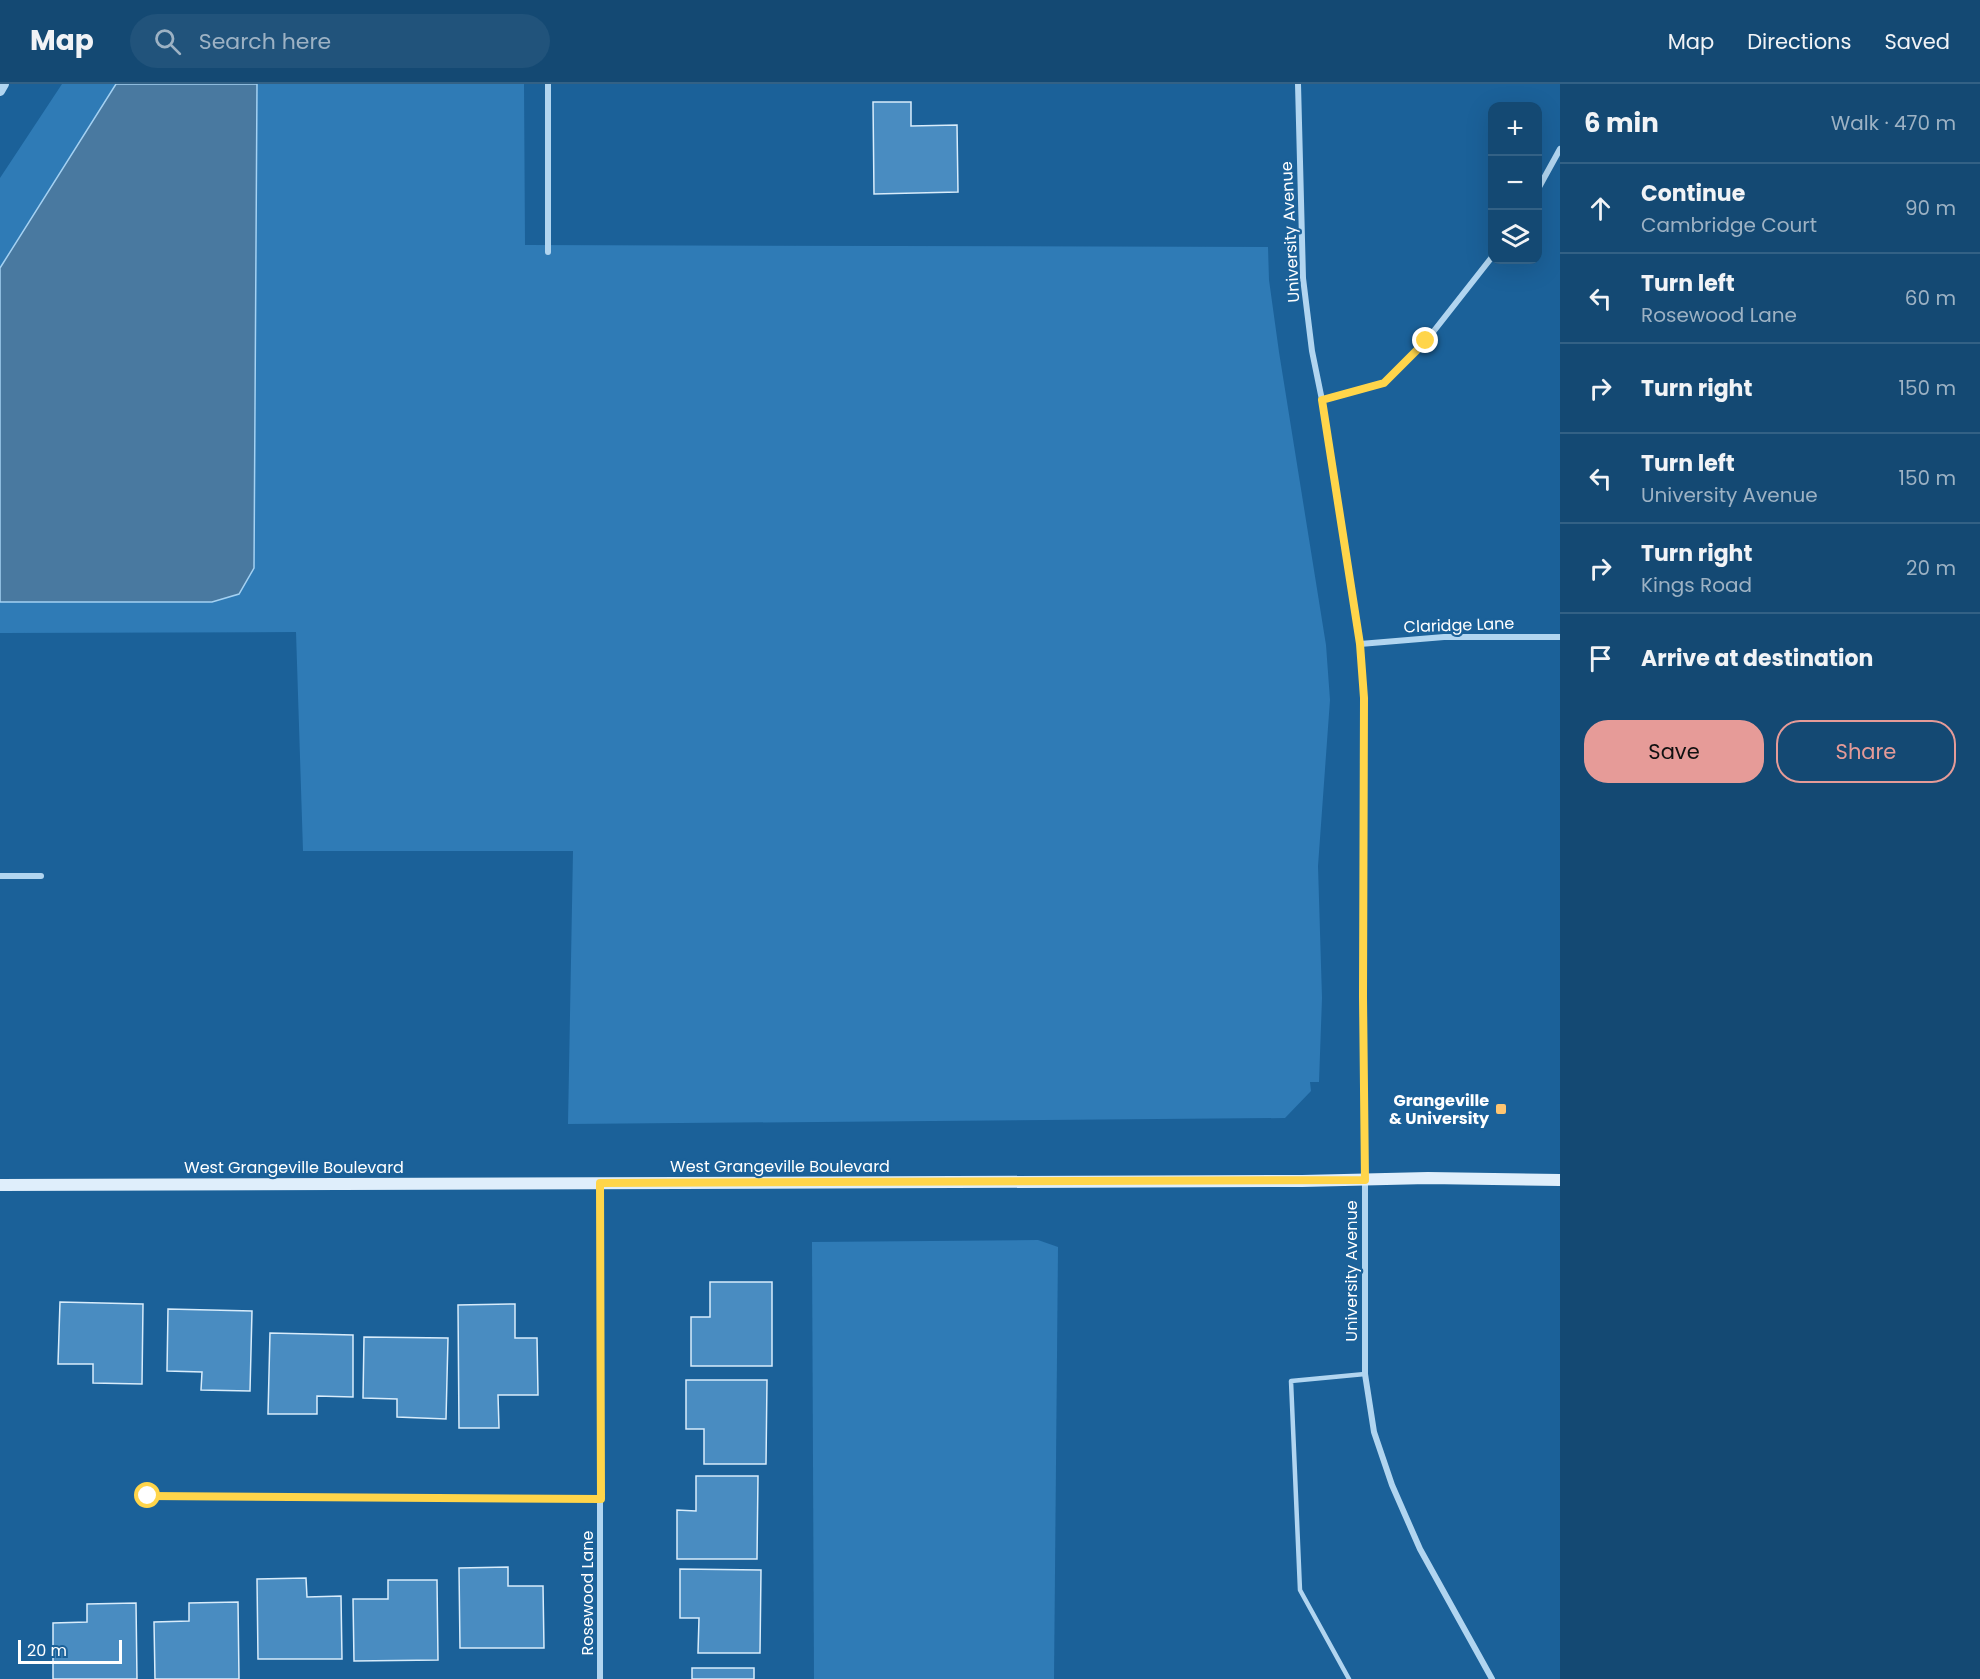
<!DOCTYPE html>
<html lang="en">
<head>
<meta charset="utf-8">
<style>
	:root { --surface:#144973; --page:#21537b; --text:#f1f3f6; --muted:#9db2c4; --line:#336185; --accent:#e69b98 }
	body { margin:0; font-family:Poppins,sans-serif; background:var(--page); color:var(--text) }
	.controls { position:absolute; right:18px; top:18px; display:grid; overflow:hidden; border-radius:12px; box-shadow:0 6px 24px #0002 }
	.controls button { width:54px; height:54px; display:grid; place-items:center; padding:0; border:0; border-bottom:2px solid var(--line); background:var(--surface); color:var(--text); font:30px sans-serif }
	.scale { position:absolute; left:18px; bottom:15px; width:104px; box-sizing:border-box; padding-left:6px; border:3px solid #fff; border-top:0; font-size:16px; line-height:21px; white-space:nowrap; color:#fff; -webkit-text-stroke:4px #1b6199; paint-order:stroke }
	.stop { position:absolute; width:18px; height:18px; margin:-14px; border:4px solid #ffd54a; border-radius:50%; background:#fff }
	.stop.end { background:#ffd54a; border-color:#fff; box-shadow:0 2px 6px #0008 }
	.list { margin:0; padding:0; list-style:none }
	h2 { display:flex; justify-content:space-between; align-items:center; height:78px; margin:0; padding:0 24px; font-size:26px }
	h2 small { font-size:20px; font-weight:400; color:var(--muted) }
	.list li { display:grid; grid-template-columns:39px 1fr auto; gap:18px; align-items:center; box-sizing:border-box; height:90px; padding:0 24px; border-top:2px solid var(--line) }
	.list b { display:block; font-size:22px; white-space:nowrap }
	.list p { margin:0; font-size:20px; white-space:nowrap; color:var(--muted) }
	.list em { font-size:20px; font-style:normal; color:var(--muted) }
	.actions { display:flex; gap:12px; padding:18px 24px }
	.actions a { flex:1; padding:14px 0; border:2px solid var(--accent); border-radius:24px; text-align:center; font-size:21px; color:var(--accent) }
	.actions .main { background:var(--accent); color:#111 }
	.icon { flex:none; width:33px; height:33px; fill:none; stroke:currentColor; stroke-width:2; stroke-linecap:round; stroke-linejoin:round }
	.map { position:relative; flex:none; width:1560px; height:1595px; overflow:hidden }
	header { display:flex; align-items:center; gap:36px; box-sizing:border-box; height:84px; padding:0 30px; background:var(--surface); border-bottom:2px solid var(--line) }
	header strong { font-size:28px }
	nav { display:flex; gap:33px; margin-inline-start:auto; font-size:21px }
	.search { width:420px; height:54px; background:var(--page); display:flex; align-items:center; gap:15px; box-sizing:border-box; padding:0 21px; border-radius:33px; color:var(--muted); font-size:22px }
	main { display:flex }
	aside { flex:1; background:var(--surface) }
	.map>svg:first-child { display:block }
	.green { fill:#2f7bb6 }
	.water { fill:#4979a0; stroke:#a4d1f2; stroke-width:1.5 }
	.building { fill:#498cc1; stroke:#d8ecfb; stroke-width:1.5 }
	.lines { fill:none; stroke-linecap:round; stroke-linejoin:round }
	.service { stroke:#b1d5f0; stroke-width:4.5 }
	.minor { stroke:#b1d5f0; stroke-width:6 }
	.tertiary { stroke:#b1d5f0; stroke-width:10 }
	.secondary { stroke:#dfeefb; stroke-width:12 }
	.route { stroke:#ffd54a; stroke-width:8 }
	.poi-dot { fill:#ffc570; stroke:#1b6199; stroke-width:2 }
	.labels { text-anchor:middle; dominant-baseline:central; stroke-width:4.5; stroke-linejoin:round; paint-order:stroke }
	.street-label { font-size:16px; fill:#fff; stroke:#1b6199 }
	.poi-label { font-size:16px; font-weight:bold; fill:#fff; stroke:#1b6199; text-anchor:end }
</style>
</head>
<body>
<header>
<strong>Map</strong>
<div class="search"><svg class="icon" aria-label="search" viewBox="0 0 24 24"><circle cx="10" cy="10" r="6"/><path d="M15 15l6 6"/></svg>Search here</div>
<nav><a>Map</a><a>Directions</a><a>Saved</a></nav>
</header>
<main>
<div class="map">
<svg width="1560" height="1595" viewBox="0 0 1560 1595">
	<rect width="100%" height="100%" fill="#1b6199"/>
	<g class="green">
		<polygon points="62,0 524,0 525,161 1268,163 1269,196 1279,268 1326,561 1330,616 1318,782 1322,914 1319,998 1310,998 1311,1007 1285,1034 568,1040 573,767 303,767 296,548 0,549 0,94"/>
		<polygon points="1038,1156 1058,1163 1054,1595 814,1595 812,1158"/>
	</g>
	<polygon class="water" points="116,0 257,0 254,484 239,510 212,518 0,518 0,184"/>
	<g class="building">
		<polygon points="873,18 911,18 911,42 957,41 958,108 874,110"/>
		<polygon points="710,1198 772,1198 772,1282 691,1282 691,1233 710,1233"/>
		<polygon points="60,1218 143,1220 142,1300 93,1299 93,1280 58,1280"/>
		<polygon points="515,1220 515,1254 537,1254 538,1311 498,1311 499,1344 459,1344 458,1221"/>
		<polygon points="168,1225 252,1227 250,1307 201,1306 202,1288 167,1287"/>
		<polygon points="270,1249 353,1251 353,1313 317,1312 317,1330 268,1330"/>
		<polygon points="364,1253 448,1254 446,1335 397,1333 397,1315 363,1314"/>
		<polygon points="686,1296 767,1296 766,1380 704,1380 704,1345 686,1345"/>
		<polygon points="696,1392 758,1392 757,1475 677,1475 677,1426 696,1427"/>
		<polygon points="508,1483 508,1502 543,1502 544,1564 460,1564 459,1484"/>
		<polygon points="680,1485 761,1486 760,1569 698,1569 699,1534 680,1534"/>
		<polygon points="306,1494 307,1513 341,1512 342,1575 258,1575 257,1495"/>
		<polygon points="388,1496 437,1496 438,1576 354,1577 353,1515 388,1515"/>
		<polygon points="238,1518 239,1595 155,1595 154,1538 189,1537 189,1519"/>
		<polygon points="136,1519 137,1595 53,1595 53,1539 87,1538 87,1520"/>
		<rect x="692" y="1584" width="62" height="11"/>
	</g>
	<g class="lines">
		<polyline class="service" points="1349,1595 1300,1506 1291,1297 1365,1290"/>
		<g class="minor">
			<polyline points="548,0 548,168"/>
			<polyline points="1298,0 1303,194 1312,267 1322,316 1360,560 1364,614 1363,913 1365,1096 1365,1290 1374,1348 1392,1401 1420,1465 1492,1595"/>
			<polyline points="1538,105 1560,65"/>
			<polyline points="1322,316 1384,299 1426,257 1492,173"/>
			<polyline points="1360,560 1444,553 1560,553"/>
			<polyline points="0,792 41,792"/>
			<polyline points="148,1412 601,1415"/>
			<polyline points="600,1595 600,1099"/>
		</g>
		<polyline class="tertiary" points="0,7 4,0"/>
		<polyline class="secondary" points="0,1101 1302,1097 1428,1094 1560,1096"/>
	</g>
	<g class="lines">
		<polyline class="route" points="148,1412 601,1415 600,1099 1365,1096 1363,913 1364,614 1360,560 1322,316 1384,299 1426,257"/>
	</g>
	<rect class="poi-dot" x="1495" y="1019" width="12" height="12" rx="3"/>
	<g class="labels">
		<g class="street-label">
			<text transform="translate(1290 148) rotate(-93)">University Avenue</text>
			<text transform="translate(1459 541) rotate(-2)">Claridge Lane</text>
			<text x="780" y="1082">West Grangeville Boulevard</text>
			<text x="294" y="1083">West Grangeville Boulevard</text>
			<text transform="translate(1351 1187) rotate(-90)">University Avenue</text>
			<text transform="translate(587 1509) rotate(-90)">Rosewood Lane</text>
		</g>
		<g class="poi-label">
			<text x="1489" y="1016">Grangeville<tspan x="1489" dy="18">&amp; University</tspan></text>
		</g>
	</g>
</svg>
<div class="controls">
<button>+</button>
<button>−</button>
<button><svg class="icon" aria-label="layers" viewBox="0 0 24 24"><path d="M12 4l9 5-9 5-9-5zM3 14l9 5 9-5"/></svg></button>
</div>
<div class="scale">20 m</div>
<div class="stop" style="left:148px;top:1412px"></div>
<div class="stop end" style="left:1426px;top:257px"></div>
</div>
<aside>
<h2>6 min<small>Walk · 470 m</small></h2>
<ul class="list">
<li><svg class="icon" aria-label="ahead" viewBox="0 0 24 24"><path d="M12 20V5M6 11l6-6 6 6"/></svg><div><b>Continue</b><p>Cambridge Court</p></div><em>90 m</em></li>
<li><svg class="icon" aria-label="left" viewBox="0 0 24 24"><path d="M17 20v-9H6M10 6l-5 5 5 5"/></svg><div><b>Turn left</b><p>Rosewood Lane</p></div><em>60 m</em></li>
<li><svg class="icon" aria-label="right" viewBox="0 0 24 24"><path d="M7 20v-9h11M14 6l5 5-5 5"/></svg><div><b>Turn right</b></div><em>150 m</em></li>
<li><svg class="icon" aria-label="left" viewBox="0 0 24 24"><path d="M17 20v-9H6M10 6l-5 5 5 5"/></svg><div><b>Turn left</b><p>University Avenue</p></div><em>150 m</em></li>
<li><svg class="icon" aria-label="right" viewBox="0 0 24 24"><path d="M7 20v-9h11M14 6l5 5-5 5"/></svg><div><b>Turn right</b><p>Kings Road</p></div><em>20 m</em></li>
<li><svg class="icon" aria-label="arrive" viewBox="0 0 24 24"><path d="M6 21V4h12l-3 4 3 4H6"/></svg><div><b>Arrive at destination</b></div></li>
</ul>
<div class="actions"><a class="main">Save</a><a>Share</a></div>
</aside>
</main>
</body>
</html>
